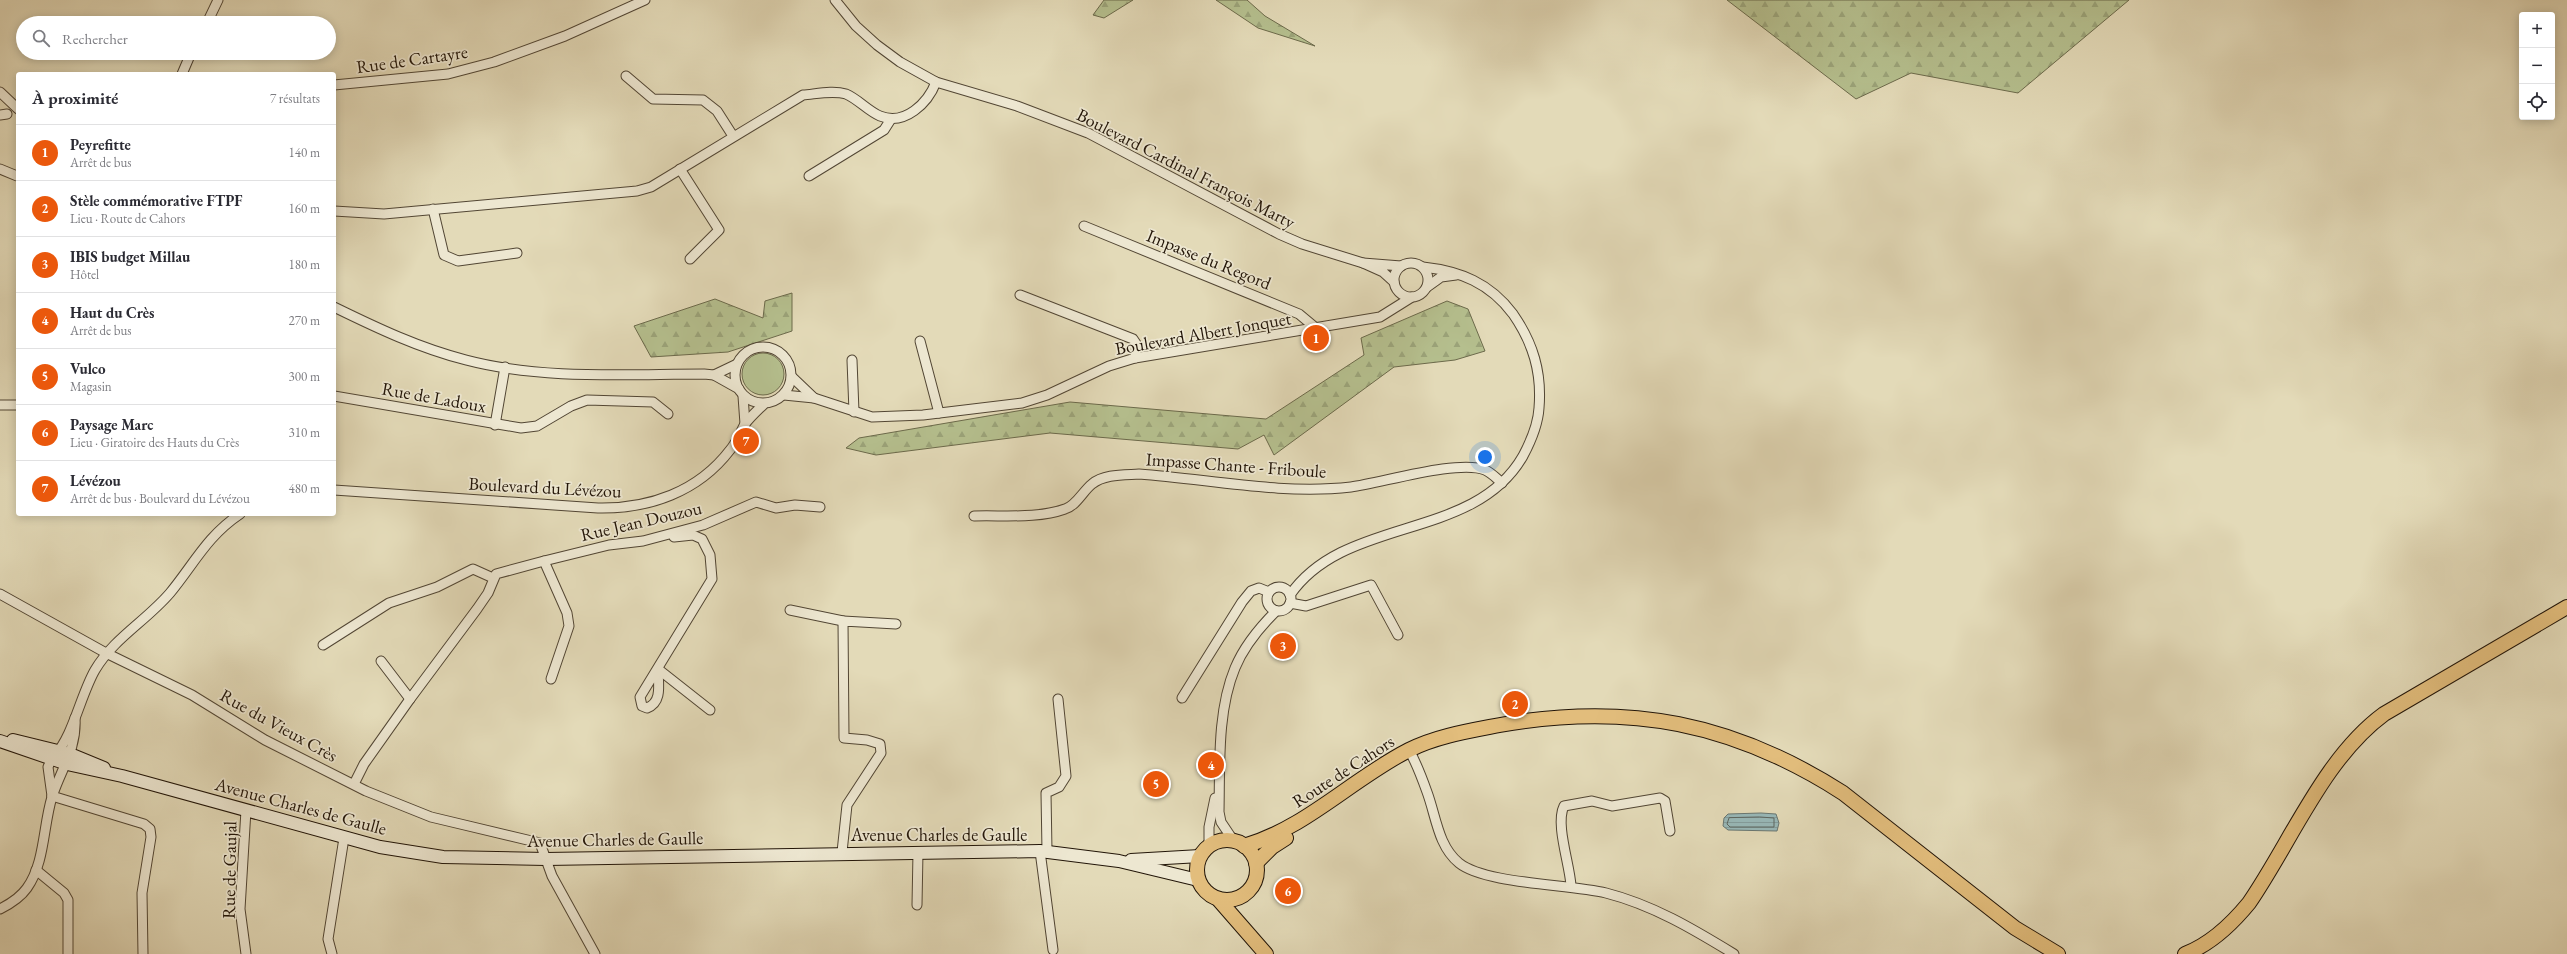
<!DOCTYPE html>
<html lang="fr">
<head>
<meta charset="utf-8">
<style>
	:root { --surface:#fff; --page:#f2f2f3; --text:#2b2b33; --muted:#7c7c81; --line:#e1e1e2; --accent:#ea580c }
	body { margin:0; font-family:"EB Garamond",serif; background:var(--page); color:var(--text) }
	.controls { position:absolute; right:12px; top:12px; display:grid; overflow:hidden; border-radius:4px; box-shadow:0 2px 10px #0003 }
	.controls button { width:36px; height:36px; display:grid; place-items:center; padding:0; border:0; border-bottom:1px solid var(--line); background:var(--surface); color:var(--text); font:20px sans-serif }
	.you { position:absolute; left:1485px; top:457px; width:14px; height:14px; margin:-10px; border:3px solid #fff; border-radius:50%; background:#1a73e8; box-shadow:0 0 0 6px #1a73e833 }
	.badge { display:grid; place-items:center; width:26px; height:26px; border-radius:50%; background:var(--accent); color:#fff; font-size:13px; font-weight:700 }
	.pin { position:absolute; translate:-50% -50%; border:2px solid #fff; box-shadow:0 1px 4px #0006 }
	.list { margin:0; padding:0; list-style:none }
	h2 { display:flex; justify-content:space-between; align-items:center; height:52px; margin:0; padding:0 16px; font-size:17px }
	h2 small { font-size:13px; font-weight:400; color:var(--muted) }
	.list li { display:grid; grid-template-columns:26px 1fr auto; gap:12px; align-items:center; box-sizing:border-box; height:56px; padding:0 16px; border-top:1px solid var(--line) }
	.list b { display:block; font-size:15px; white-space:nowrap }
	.list p { margin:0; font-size:13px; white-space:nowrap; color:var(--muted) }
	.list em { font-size:13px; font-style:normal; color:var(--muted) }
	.icon { flex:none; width:22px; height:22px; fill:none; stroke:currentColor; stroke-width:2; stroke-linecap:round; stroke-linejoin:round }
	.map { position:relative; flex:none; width:2567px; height:954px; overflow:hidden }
	.search { position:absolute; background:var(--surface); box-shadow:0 2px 10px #0003; left:16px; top:16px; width:320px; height:44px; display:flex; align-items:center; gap:10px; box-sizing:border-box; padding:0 14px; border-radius:22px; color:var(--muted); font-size:15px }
	.panel { position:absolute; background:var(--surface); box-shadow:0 2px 10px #0003; left:16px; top:72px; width:320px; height:444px; border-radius:4px }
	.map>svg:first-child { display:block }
	.grass { fill:#b5bf8e; stroke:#6c6a4b }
	.forest { fill:url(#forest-firs); stroke:#6c6a4b }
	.water { fill:url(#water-rules); stroke:#697772 }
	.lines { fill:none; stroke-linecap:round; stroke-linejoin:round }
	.shore { stroke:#5d6660; stroke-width:1 }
	.street-casing { stroke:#524634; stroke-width:11 }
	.secondary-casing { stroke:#221508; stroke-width:14 }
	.primary-casing { stroke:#221508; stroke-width:16 }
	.street { stroke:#ede7d1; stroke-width:9 }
	.secondary { stroke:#ede7d1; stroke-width:12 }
	.primary { stroke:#e2bd7c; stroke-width:14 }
	.labels { text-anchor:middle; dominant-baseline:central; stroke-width:3.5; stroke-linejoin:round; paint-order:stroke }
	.street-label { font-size:18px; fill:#221508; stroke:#ede7d1 }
</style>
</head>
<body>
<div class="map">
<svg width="2567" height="954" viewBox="0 0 2567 954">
	<defs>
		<pattern id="forest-firs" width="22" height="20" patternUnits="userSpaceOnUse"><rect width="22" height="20" fill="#b5bf8e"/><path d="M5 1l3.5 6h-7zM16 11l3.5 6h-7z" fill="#9ba379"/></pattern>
		<pattern id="water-rules" width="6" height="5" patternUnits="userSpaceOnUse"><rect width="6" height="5" fill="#98b8b8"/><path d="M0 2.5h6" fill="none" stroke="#839d9d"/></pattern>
	</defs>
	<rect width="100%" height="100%" fill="#e3dab8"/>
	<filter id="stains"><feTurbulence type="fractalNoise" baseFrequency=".005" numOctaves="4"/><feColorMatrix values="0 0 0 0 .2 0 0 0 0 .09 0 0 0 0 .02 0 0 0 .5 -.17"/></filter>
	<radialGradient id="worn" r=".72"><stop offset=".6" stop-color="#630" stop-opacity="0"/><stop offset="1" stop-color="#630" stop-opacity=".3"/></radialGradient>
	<circle class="grass" cx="763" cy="374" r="21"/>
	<g class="forest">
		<polygon points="1104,0 1133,0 1104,18 1093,15"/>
		<polygon points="1216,0 1247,0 1265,16 1315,46 1258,28"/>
		<polygon points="1727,0 2129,0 2018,93 1911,73 1856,99"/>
		<polygon points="792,293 792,331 728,352 651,357 634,326 715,299 763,318 765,301"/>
		<polygon points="1447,301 1468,309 1485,351 1455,360 1394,367 1274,455 1264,435 1238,449 1050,433 876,455 846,448 859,438 1070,402 1266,419 1364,355 1361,338"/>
	</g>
	<polygon class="water" points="1761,813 1776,814 1779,823 1777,831 1728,830 1723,826 1724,818 1728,814"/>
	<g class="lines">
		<polygon class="shore" points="1760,817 1774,818 1774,827 1730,827 1727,824 1729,818"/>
		<g class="street-casing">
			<g id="street">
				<polyline points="835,0 856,26 877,45 900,62 936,82 1017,106 1088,133 1279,234 1302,244 1363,263"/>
				<polyline points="207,23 218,0"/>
				<polyline points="182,74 191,53"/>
				<polyline points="626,76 653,99 703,100 717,111 733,136"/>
				<polyline points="334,85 448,74 494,62 565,36 645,0"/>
				<polyline points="0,92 18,109"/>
				<polyline points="0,115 7,114"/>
				<polyline points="0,169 17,176"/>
				<polyline points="680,169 719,230 690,259"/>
				<polyline points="809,176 884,130 891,119"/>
				<polyline points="433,209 444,255 458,261 517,253"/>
				<path d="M 334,211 L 384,214 L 637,191 L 651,187 L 803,95 C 816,94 833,90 846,94 C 858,99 868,111 880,116 C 905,126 928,103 936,82"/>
				<polyline points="1084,226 1299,314 1317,329"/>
				<circle cx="1411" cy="280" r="17"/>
				<polyline points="1394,282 1383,272 1363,263 1401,266"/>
				<polyline points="1427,287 1441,277 1456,275"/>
				<polyline points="1020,295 1133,339 1137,345 1135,358"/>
				<path d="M 334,307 C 377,328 419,348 466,360 C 542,380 626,374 704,374 L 714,375 L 739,389"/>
				<polyline points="920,341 939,413"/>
				<circle cx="763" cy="375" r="28"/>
				<polyline points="852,360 854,412"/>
				<polyline points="714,375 737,364"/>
				<polyline points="792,377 814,398"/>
				<polyline points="784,395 814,398 872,417 923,415 1022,403 1047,395 1109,366 1135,358 1380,317 1412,297"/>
				<polyline points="334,396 521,428 537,426 571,406 587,400 653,402 668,414"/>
				<polyline points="743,396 745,424"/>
				<polyline points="0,405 18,405"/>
				<polyline points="495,425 505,367"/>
				<path d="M 334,490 L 598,508 C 649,509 698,492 730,450 C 737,442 740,433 745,424 C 750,417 758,410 764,404"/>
				<path d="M 974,516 C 1003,515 1037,519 1065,509 C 1076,506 1083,491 1092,484 C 1104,474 1124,475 1139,474 C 1209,479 1281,495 1351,487 C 1382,483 1459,459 1485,470 C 1492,473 1497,479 1502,483"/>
				<polyline points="544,561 567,613 569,626 551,679"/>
				<circle cx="1279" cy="599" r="12"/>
				<polyline points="0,594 106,653 192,695 265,740 366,791 431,817 540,843 552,876 595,954"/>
				<path d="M 1290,595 C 1345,515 1474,542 1523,456 C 1531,441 1538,425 1539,408 C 1542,372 1533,343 1513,314 C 1490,283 1460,271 1423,267"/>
				<polyline points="1290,603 1306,606 1371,585 1398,635"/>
				<polyline points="790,610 843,621"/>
				<polyline points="323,645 389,603 437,587 473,569 493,578"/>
				<polyline points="381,661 410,699"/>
				<path d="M 658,669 C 658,683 663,702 647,708 L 642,706 L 640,697 L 712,579 L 710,555 L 702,539 L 693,535 L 674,537"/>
				<polyline points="658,669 710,710"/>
				<polyline points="1182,698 1242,602 1251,591 1259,588 1269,592"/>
				<path d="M 1409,750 C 1417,764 1422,778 1427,792 C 1436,816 1438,846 1459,863 C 1485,884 1568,884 1606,893 C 1653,905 1693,929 1734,954"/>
				<path d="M 55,755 C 73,736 81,694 95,670 C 114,638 146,621 170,593 C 194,564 207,536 240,514"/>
				<polyline points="354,784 364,764 410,699 477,609 488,593 496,574 544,561 609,545 643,541 703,525 756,502 776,508 795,505 820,507"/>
				<polyline points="52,796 144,824 150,829 151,837 142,893 143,954"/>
				<polyline points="52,796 48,767 51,760 59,760"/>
				<path d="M 1233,840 L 1221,822 L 1219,812 C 1220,766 1217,711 1235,668 C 1244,646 1259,628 1276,611"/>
				<polyline points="1209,846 1209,827 1215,798"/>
				<polyline points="1040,851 1053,950"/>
				<polyline points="1047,851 1046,793 1059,787 1066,776 1058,699"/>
				<polyline points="842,852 847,805 881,753 880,744 867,740 844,738 843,621 896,624"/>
				<polyline points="36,870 64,893 68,900 68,954"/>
				<path d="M 1571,886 C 1570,865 1555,824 1564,806 L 1592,801 L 1612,806 L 1660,798 L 1665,801 L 1670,831"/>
				<polyline points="917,905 918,852"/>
				<path d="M 0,909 C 10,904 20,898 27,888 C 45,863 43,826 52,797 C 61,769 77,749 75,718"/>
				<polyline points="246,954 240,909 246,810"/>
				<polyline points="332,954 328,939 344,838"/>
			</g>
		</g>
		<g class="secondary-casing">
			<g id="secondary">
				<polyline points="13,740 70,754 104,768"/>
				<polyline points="0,741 67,764 122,776 380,847 443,857 546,859 1040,851 1119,861 1198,880"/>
				<polyline points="1131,860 1200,856"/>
			</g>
		</g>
		<g class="primary-casing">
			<g id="primary">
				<circle cx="1227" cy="870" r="30"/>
				<path d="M 1244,846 C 1306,828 1352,779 1409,750 C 1437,736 1469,731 1500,725 C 1628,702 1734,723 1843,793 L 2015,928 L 2058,954"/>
				<polyline points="1256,863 1272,847 1286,838"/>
				<polyline points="1218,899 1266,954"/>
				<path d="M 2185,954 C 2211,944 2231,925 2249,903 C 2291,842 2324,758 2384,714 L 2567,607"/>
			</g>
		</g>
		<use href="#street" class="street"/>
		<use href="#secondary" class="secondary"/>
		<use href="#primary" class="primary"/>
	</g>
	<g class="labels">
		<g class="street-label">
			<text transform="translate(412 59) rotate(-8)">Rue de Cartayre</text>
			<text transform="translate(1186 168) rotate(27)">Boulevard Cardinal François Marty</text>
			<text transform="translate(1209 259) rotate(22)">Impasse du Regord</text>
			<text transform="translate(1203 333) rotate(-10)">Boulevard Albert Jonquet</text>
			<text transform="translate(434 397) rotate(10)">Rue de Ladoux</text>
			<text transform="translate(1236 465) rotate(4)">Impasse Chante - Friboule</text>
			<text transform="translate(545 487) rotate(3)">Boulevard du Lévézou</text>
			<text transform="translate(641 521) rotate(-13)">Rue Jean Douzou</text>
			<text transform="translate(279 725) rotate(29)">Rue du Vieux Crès</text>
			<text transform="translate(1343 771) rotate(-33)">Route de Cahors</text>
			<text transform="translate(301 806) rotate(15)">Avenue Charles de Gaulle</text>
			<text x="939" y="834">Avenue Charles de Gaulle</text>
			<text transform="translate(615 839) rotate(-1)">Avenue Charles de Gaulle</text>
			<text transform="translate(229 870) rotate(-89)">Rue de Gaujal</text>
		</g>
	</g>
	<rect width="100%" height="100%" filter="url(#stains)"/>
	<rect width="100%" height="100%" fill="url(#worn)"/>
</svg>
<div class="controls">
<button>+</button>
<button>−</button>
<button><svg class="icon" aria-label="locate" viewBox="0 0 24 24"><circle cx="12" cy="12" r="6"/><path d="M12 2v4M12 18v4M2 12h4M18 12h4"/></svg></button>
</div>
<div class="you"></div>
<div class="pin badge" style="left:1316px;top:338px">1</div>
<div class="pin badge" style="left:1515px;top:704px">2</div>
<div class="pin badge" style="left:1283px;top:646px">3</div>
<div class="pin badge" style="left:1211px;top:765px">4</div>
<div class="pin badge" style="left:1156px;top:784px">5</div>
<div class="pin badge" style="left:1288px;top:891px">6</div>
<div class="pin badge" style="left:746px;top:441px">7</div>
<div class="search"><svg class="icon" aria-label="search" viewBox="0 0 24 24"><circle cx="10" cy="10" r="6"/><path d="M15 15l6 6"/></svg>Rechercher</div>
<section class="panel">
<h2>À proximité<small>7 résultats</small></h2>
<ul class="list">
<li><span class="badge">1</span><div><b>Peyrefitte</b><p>Arrêt de bus</p></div><em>140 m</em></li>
<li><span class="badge">2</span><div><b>Stèle commémorative FTPF</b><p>Lieu · Route de Cahors</p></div><em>160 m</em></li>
<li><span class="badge">3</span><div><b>IBIS budget Millau</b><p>Hôtel</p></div><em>180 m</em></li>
<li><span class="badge">4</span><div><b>Haut du Crès</b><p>Arrêt de bus</p></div><em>270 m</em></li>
<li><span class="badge">5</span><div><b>Vulco</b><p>Magasin</p></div><em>300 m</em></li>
<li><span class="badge">6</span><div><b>Paysage Marc</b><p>Lieu · Giratoire des Hauts du Crès</p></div><em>310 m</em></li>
<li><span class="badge">7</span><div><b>Lévézou</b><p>Arrêt de bus · Boulevard du Lévézou</p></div><em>480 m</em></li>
</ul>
</section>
</div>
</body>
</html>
